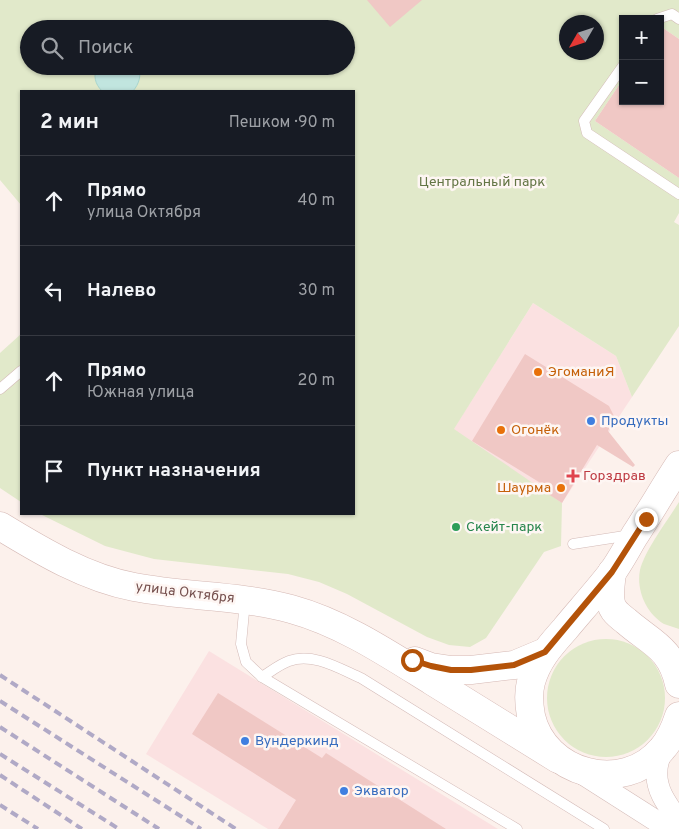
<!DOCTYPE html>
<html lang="ru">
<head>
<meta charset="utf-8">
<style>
	:root { --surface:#171b24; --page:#242831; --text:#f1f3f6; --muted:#9ea1a6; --line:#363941 }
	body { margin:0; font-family:Overpass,sans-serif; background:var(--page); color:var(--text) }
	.controls { position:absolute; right:15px; top:15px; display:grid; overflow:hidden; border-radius:0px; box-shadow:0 1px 4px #0004 }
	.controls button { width:45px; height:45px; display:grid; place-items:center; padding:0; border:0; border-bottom:1px solid var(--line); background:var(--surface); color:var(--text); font:25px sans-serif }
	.compass { position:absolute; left:559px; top:15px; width:45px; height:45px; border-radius:50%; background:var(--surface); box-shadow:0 1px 4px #0004; rotate:231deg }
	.stop { position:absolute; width:15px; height:15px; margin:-11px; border:4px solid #b45309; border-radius:50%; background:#fff }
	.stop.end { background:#b45309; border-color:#fff; box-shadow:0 1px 5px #0008 }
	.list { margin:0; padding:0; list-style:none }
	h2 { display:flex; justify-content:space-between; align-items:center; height:65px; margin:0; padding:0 20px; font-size:21px }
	h2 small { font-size:16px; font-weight:400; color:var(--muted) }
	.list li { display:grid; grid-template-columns:32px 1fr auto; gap:15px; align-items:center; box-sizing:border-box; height:90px; padding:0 20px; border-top:1px solid var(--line) }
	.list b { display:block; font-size:19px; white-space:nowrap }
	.list p { margin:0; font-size:16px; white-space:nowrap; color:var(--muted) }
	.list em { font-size:16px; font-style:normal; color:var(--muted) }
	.icon { flex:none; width:28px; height:28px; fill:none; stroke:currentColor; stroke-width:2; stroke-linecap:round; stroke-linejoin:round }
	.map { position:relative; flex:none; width:679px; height:829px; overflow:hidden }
	.search { position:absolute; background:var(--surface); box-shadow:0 1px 4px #0004; left:20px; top:20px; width:335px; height:55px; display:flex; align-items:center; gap:12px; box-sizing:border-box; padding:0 18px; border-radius:28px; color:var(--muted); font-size:19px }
	.panel { position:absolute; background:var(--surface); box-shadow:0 1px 4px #0004; left:20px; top:90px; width:335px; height:425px; border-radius:0px }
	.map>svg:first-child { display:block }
	.commercial { fill:#fbe1e1 }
	.green { fill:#e1e9ca; fill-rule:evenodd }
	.water { fill:#c1e5df; stroke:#a8d6ce }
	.building { fill:#f0c8c5 }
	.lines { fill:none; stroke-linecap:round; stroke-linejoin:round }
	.lane-casing { stroke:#d3bab7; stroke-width:11 }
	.street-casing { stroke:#d3bab7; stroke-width:22 }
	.secondary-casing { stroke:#d5b8b4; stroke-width:29 }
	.lane { stroke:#fff; stroke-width:10 }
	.street { stroke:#fff; stroke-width:21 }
	.secondary { stroke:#fff; stroke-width:28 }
	.rail { stroke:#b0a9c6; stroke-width:4; stroke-dasharray:8 5; stroke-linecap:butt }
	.route { stroke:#b45309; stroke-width:6 }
	.food-dot { fill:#e8710a; stroke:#fef6f3; stroke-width:2 }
	.shop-dot { fill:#3f7fe0; stroke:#fef6f3; stroke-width:2 }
	.health-dot { fill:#e0444e; stroke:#fef6f3; stroke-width:2 }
	.leisure-dot { fill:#2e9e5b; stroke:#fef6f3; stroke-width:2 }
	.labels { text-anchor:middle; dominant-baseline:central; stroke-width:5; stroke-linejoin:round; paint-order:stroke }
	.park-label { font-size:14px; fill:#637545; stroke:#fef6f3 }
	.food-label { font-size:14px; fill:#c56008; stroke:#fef6f3; text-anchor:start }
	.shop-label { font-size:14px; fill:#366cbe; stroke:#fef6f3; text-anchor:start }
	.health-label { font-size:14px; fill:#be3a42; stroke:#fef6f3; text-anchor:start }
	.leisure-label { font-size:14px; fill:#27864d; stroke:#fef6f3; text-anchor:start }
	.street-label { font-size:14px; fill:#76514f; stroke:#fef6f3 }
</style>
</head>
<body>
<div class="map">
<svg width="679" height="829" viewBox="0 0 679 829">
	<rect width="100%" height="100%" fill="#fcf1ec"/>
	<g class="commercial">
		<polygon points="533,303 616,356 632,397 562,503 453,430"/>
		<polygon points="209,651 498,829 268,829 146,754"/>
	</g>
	<g class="green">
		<path d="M 0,0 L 679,0 L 679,39 L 660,26 L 660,19 L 623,19 L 623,79 L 595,121 L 679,178 L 679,213 L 674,222 L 679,225 L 679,326 L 632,397 L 616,356 L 533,303 L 454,429 L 562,503 L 561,546 L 544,552 L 486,638 L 470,647 L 449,645 L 427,637 L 347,594 L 319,582 L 288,574 L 154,559 L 105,546 L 40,514 L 354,514 L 354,91 L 21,91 L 21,205 L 0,180 ZM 566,22 L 596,22 L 596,52 L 566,52 ZM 29,29 L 346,29 L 346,66 L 29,66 Z"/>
		<polygon points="21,334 21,502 0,488 0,353"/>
		<path d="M 679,502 L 679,629 C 674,627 669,626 664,624 C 646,613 636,590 640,570 C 645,550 668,520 679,502 Z"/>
		<circle cx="606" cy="698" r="59"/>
	</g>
	<path class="water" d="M 97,66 L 138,66 C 142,75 139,84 133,91 L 102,91 C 95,84 93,76 97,66 Z"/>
	<g class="building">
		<polygon points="367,0 422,0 390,27"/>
		<polygon points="660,26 679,39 679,178 595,121 623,79 623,101 660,101"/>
		<polygon points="525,354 609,406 614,416 608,431 635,465 633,467 597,445 562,503 545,492 547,487 472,441"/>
		<polygon points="218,693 322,758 326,753 446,829 278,829 296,800 192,734"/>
	</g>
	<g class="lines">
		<g class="lane-casing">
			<g id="lane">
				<polyline points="657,19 672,14 679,19"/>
				<polyline points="623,66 584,121 587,133 679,194"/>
				<polyline points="0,389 21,371"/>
				<polyline points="573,544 631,535"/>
				<polyline points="245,601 241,644 246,662 262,677 517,829"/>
				<path d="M 262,677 C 270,672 280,664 289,661 C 313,652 340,669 361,678 L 604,829"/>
			</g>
		</g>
		<g class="street-casing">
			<g id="street">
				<path d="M 662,750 C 660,756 657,764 657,770 C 655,790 668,806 679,821"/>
				<polyline points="581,773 669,829"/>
			</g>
		</g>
		<g class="secondary-casing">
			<g id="secondary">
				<path d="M 679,465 C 664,488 650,512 635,535 C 627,548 620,562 611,574 C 596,593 580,611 565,629 C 550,646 537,660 531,682 C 528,693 529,705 531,716 C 544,774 623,796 662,749 C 671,739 675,728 679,716"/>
				<path d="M 0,526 C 41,551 86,578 134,587 C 186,597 240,595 291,609 C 342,623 387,653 432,681 C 474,707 516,733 558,759"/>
				<path d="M 612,572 C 611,584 607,600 614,610 C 617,614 622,618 626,621 C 651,643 671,647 679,684"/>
				<polyline points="415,661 431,667 451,670 471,670 514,665 545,652"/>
			</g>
		</g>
		<use href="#lane" class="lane"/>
		<use href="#street" class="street"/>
		<use href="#secondary" class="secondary"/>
		<g class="rail">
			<polyline points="0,675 236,829"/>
			<polyline points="0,701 201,829"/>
			<polyline points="0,727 159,829"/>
			<polyline points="0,754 119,829"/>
			<polyline points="0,775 82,829"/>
			<polyline points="0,805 38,829"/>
		</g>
	</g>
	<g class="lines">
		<polyline class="route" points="412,660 431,666 451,670 471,670 514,665 545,652 612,572 646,519"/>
	</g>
	<g class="food-dot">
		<circle cx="538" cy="372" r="5"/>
		<circle cx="501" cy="430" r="5"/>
		<circle cx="561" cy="488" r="5"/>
	</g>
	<g class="shop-dot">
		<circle cx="591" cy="421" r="5"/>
		<circle cx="245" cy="741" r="5"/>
		<circle cx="344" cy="791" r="5"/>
	</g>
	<path class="health-dot" d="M570.5 468.5h5v5h5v5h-5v5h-5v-5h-5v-5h5z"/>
	<circle class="leisure-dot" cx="456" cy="527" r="5"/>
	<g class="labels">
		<g class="park-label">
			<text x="482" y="182">Центральный парк</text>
		</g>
		<g class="food-label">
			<text x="548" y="372">ЭгоманиЯ</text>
			<text x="511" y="430">Огонёк</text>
			<text x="551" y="488" text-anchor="end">Шаурма</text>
		</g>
		<g class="shop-label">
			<text x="601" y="421">Продукты</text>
			<text x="255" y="741">Вундеркинд</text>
			<text x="354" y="791">Экватор</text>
		</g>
		<g class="health-label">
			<text x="583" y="476">Горздрав</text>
		</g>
		<g class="leisure-label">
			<text x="466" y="527">Скейт-парк</text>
		</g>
		<g class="street-label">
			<text transform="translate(185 593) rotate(7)">улица Октября</text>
		</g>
	</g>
</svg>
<div class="controls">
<button>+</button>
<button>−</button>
</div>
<svg class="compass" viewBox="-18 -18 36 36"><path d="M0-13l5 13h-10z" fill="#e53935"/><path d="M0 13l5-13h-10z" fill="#9ea1a6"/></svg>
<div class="stop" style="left:412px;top:660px"></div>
<div class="stop end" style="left:646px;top:519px"></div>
<div class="search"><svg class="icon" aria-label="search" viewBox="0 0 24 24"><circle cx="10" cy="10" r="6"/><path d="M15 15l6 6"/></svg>Поиск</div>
<section class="panel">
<h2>2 мин<small>Пешком · 90 m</small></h2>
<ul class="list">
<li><svg class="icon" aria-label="ahead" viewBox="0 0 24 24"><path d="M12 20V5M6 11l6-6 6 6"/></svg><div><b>Прямо</b><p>улица Октября</p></div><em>40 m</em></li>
<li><svg class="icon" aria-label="left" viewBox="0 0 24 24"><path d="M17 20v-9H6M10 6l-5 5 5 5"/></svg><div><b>Налево</b></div><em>30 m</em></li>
<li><svg class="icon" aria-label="ahead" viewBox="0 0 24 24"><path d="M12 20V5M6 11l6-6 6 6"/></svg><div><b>Прямо</b><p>Южная улица</p></div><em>20 m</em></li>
<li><svg class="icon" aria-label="arrive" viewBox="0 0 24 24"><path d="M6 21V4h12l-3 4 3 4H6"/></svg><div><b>Пункт назначения</b></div></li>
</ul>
</section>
</div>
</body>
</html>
